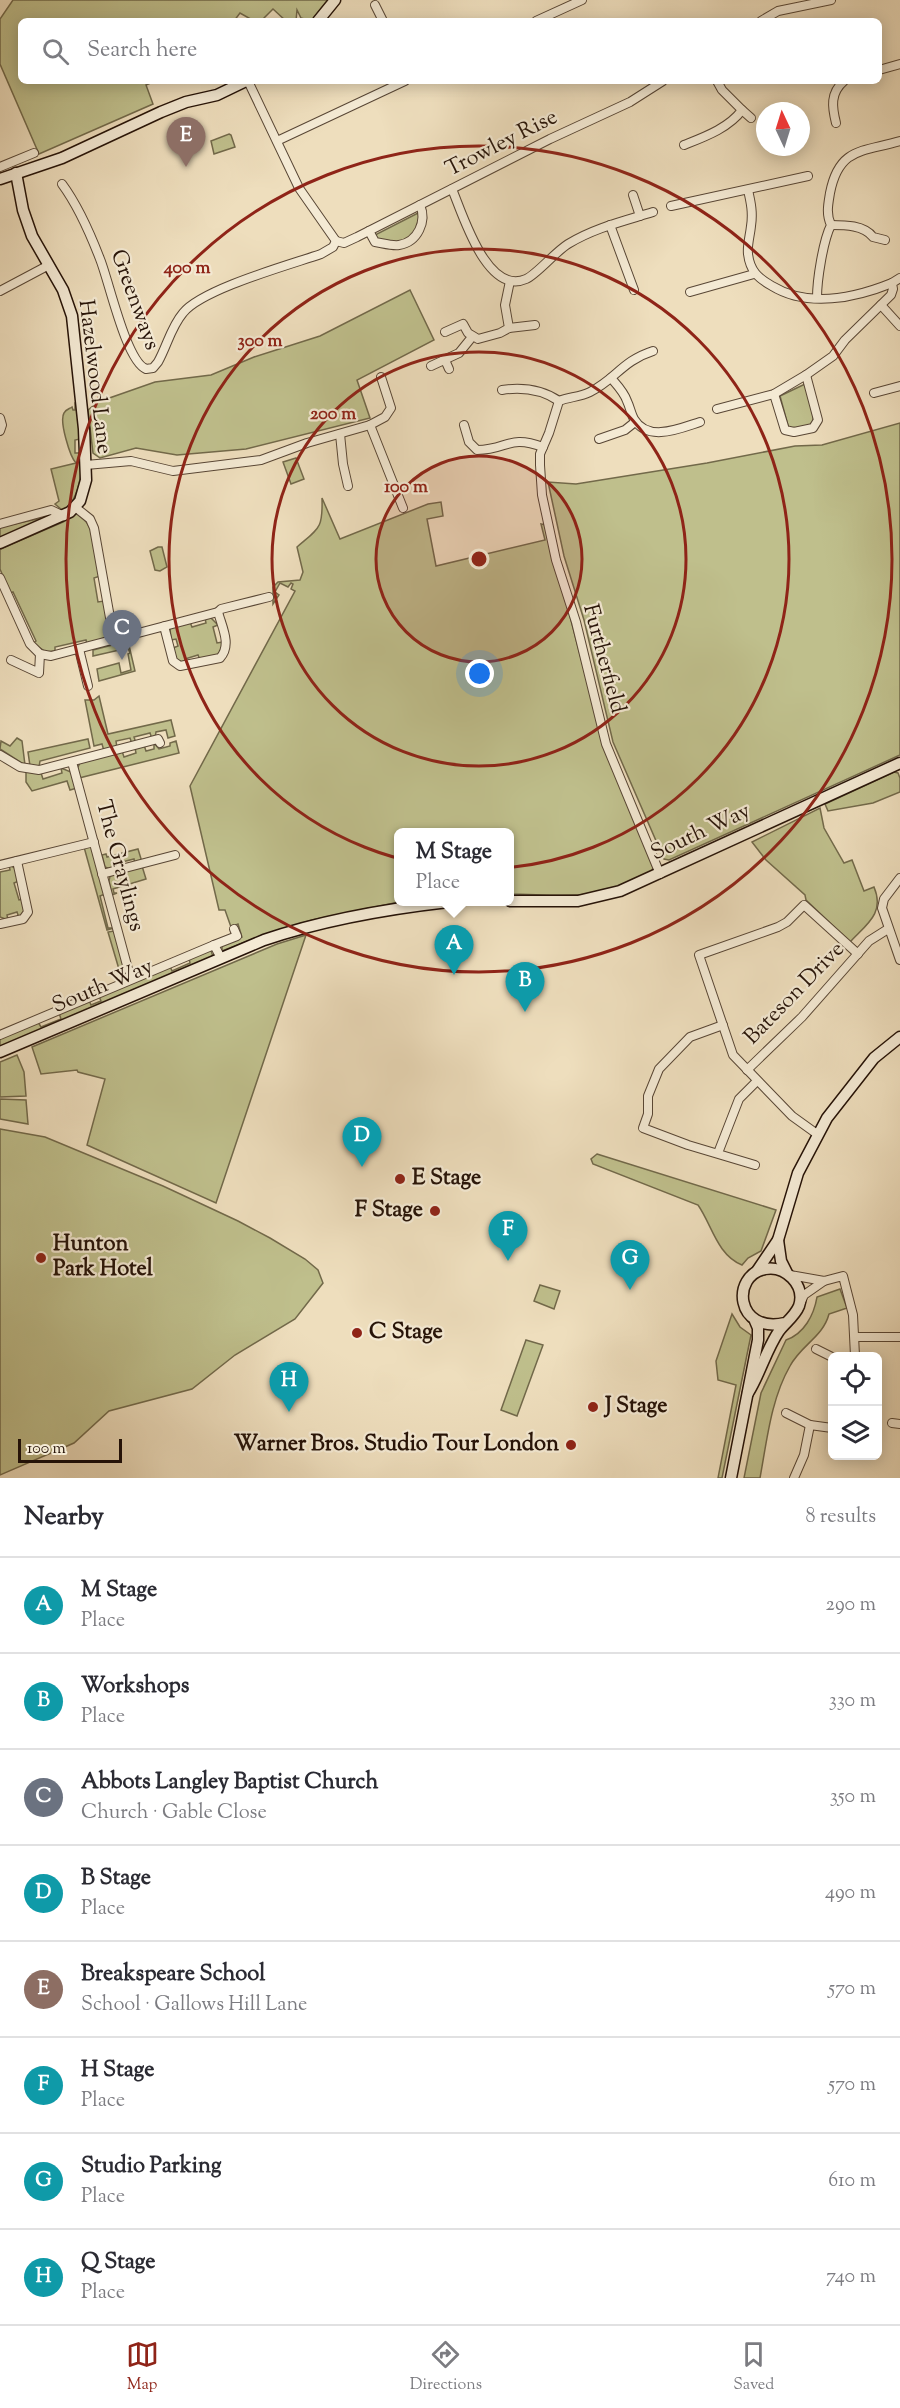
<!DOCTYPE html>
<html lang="en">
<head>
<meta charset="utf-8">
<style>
	:root { --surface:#fff; --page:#f7f7f7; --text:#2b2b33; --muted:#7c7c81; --line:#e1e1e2; --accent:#8f2418 }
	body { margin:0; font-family:"Sorts Mill Goudy",serif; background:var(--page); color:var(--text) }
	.controls { position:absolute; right:18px; bottom:18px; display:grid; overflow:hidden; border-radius:9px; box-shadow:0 3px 15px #0003 }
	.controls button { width:54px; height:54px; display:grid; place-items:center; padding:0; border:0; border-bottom:2px solid var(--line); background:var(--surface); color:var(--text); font:30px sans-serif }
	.compass { position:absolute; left:756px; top:102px; width:54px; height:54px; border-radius:50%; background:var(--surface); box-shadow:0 3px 15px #0003; rotate:356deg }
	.scale { position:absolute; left:18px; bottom:15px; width:104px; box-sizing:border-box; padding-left:6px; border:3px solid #261308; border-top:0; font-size:16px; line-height:21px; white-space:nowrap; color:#261308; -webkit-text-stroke:4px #f4ead4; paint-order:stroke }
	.you { position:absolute; left:480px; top:674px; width:21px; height:21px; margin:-15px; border:4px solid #fff; border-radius:50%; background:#1a73e8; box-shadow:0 0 0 9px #1a73e833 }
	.badge { display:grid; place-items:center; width:39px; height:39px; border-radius:50%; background:var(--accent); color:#fff; font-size:20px; font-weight:700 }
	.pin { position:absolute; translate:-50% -50px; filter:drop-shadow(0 2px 3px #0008) }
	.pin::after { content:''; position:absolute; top:32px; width:21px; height:18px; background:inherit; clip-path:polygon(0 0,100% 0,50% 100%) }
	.popup { position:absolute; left:394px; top:828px; width:120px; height:78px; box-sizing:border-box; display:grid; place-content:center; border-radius:9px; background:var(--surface); filter:drop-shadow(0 2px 4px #0005); font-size:20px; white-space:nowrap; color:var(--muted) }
	.popup b { font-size:22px; color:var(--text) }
	.popup::after { content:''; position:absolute; left:50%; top:100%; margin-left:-12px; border:12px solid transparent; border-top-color:var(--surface) }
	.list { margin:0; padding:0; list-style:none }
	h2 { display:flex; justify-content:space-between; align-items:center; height:78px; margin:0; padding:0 24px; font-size:26px }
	h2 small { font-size:20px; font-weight:400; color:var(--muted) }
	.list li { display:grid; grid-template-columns:39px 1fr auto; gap:18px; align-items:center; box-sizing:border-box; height:96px; padding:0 24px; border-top:2px solid var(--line) }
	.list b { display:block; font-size:22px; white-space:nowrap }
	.list p { margin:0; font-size:20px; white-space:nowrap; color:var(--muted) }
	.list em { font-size:20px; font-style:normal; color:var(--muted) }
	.icon { flex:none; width:33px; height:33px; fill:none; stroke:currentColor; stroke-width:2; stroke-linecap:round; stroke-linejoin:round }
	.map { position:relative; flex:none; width:900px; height:1478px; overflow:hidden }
	.search { position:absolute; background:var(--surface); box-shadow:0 3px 15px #0003; left:18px; right:18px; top:18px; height:66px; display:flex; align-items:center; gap:15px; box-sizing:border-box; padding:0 21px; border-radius:9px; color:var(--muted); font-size:22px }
	.sheet { height:846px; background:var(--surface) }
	nav { display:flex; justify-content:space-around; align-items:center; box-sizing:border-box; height:84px; border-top:2px solid var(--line); background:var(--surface); font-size:16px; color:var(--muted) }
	nav a { display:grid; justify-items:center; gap:3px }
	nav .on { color:var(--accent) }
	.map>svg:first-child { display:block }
	.green { fill:#bfbf8c; stroke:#72694a; stroke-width:1.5 }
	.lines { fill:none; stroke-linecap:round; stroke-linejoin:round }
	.street-casing { stroke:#584635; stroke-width:10 }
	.secondary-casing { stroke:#261308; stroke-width:13 }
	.street { stroke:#f4ead4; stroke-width:8 }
	.secondary { stroke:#f4ead4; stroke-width:10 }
	.ring { fill:none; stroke:#8f2418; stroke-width:3 }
	.poi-dot { fill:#8f2418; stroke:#f4ead4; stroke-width:2 }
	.labels { text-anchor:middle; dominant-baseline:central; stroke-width:4.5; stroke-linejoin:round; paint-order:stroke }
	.street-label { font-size:22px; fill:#261308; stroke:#f4ead4 }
	.poi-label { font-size:22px; font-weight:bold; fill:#261308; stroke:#f4ead4; text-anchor:start }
	.centre { fill:#8f2418; stroke:#f4ead4; stroke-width:3 }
	.ring-label { font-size:18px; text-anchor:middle; font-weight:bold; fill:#8f2418; stroke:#f4ead4; stroke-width:4.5; stroke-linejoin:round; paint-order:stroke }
</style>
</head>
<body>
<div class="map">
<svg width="900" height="1478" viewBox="0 0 900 1478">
	<rect width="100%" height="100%" fill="#eedebd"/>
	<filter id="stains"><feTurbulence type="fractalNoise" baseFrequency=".00333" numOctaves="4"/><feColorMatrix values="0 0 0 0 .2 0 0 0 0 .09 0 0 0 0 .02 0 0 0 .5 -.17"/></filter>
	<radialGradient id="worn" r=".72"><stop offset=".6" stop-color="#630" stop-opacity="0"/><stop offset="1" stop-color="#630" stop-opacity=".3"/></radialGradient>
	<g class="green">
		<polygon points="13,0 330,0 311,21 301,18 297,10 296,21 286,21 273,9 261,21 254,21 240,13 234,21 21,21 21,81 155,81 146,85 153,104 39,154 0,64 0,19"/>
		<polygon points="229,134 231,135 235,147 214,154 211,141"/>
		<path d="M 420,212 C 420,226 413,240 398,242 C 392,243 384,240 378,239 L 375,235 Z"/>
		<polygon points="410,290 434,340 357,380 370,418 246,449 177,455 136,448 100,458 93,453 88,410 98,402 155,382 211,375 254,357 320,336"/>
		<path d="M 805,384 C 810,393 816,415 812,425 L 792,431 L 789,429 L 780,396 Z"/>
		<path d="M 75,403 L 78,403 L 80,439 L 75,440 L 75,453 L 81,453 C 82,476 80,490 68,509 L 62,510 L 55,504 L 59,501 L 51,469 L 76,463 C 70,457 59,421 64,413 C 66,409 69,409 72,407 L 73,410 L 75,410 Z"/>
		<polygon points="900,423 900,755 669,860 664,859 613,742 584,620 564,556 548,482 576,484 707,463 795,446 822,445"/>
		<polygon points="296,458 304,479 291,484 283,462"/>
		<path d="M 322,498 L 340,539 L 428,504 L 441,502 L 443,516 L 427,519 L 436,566 L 545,540 L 541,524 L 546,525 L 604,746 L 653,867 L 652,872 C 632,880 611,891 590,894 C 563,897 536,894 510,894 L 510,832 L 398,832 L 399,902 L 312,920 L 263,935 L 222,951 L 222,945 L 242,937 L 238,924 L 231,927 L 225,910 L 219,910 L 190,786 L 295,591 L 291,589 L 293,584 L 291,583 L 288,587 L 280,583 L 275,592 L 279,595 L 273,604 L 273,587 L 278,582 L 300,580 L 303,572 L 297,547 C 319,528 323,529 322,498 Z"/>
		<polygon points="48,513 53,517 0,539 0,527 42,518"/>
		<path d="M 77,513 C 97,527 96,553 100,576 L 94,578 L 98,602 L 104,601 L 109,633 L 107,638 L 87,644 L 86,640 L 55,647 L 55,651 L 46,652 L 33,643 L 36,641 L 13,592 L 10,593 L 0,569 L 0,549 L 63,522 Z"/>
		<polygon points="158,547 162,547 167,567 160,571 155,570 150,551"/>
		<polygon points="210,617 218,625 213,627 217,643 223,642 223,649 219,655 200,660 198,655 185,659 186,664 175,659 173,648 178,646 176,639 171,640 170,628 190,622 192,627 206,623 205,618"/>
		<polygon points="128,641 135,671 99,681 97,669 119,663 121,673 131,670 128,654 130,653 128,648 93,656 93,650"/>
		<polygon points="99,696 108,734 171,720 175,736 168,738 166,730 156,732 155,738 152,739 150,733 134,737 136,743 132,744 130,738 116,741 117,748 104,751 102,744 94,746 85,700 94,700"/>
		<polygon points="17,738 22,741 25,765 0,749 1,741 10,746"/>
		<polygon points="88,739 90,748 40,761 39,767 30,766 28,752"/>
		<polygon points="176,741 179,753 79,778 77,769 80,763 122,751 124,757 136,753 135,748 144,745 146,751 154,749 154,743 159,749 170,746 170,743"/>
		<polygon points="61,768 71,772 77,788 70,790 67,781 32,791 26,782 26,772 41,773 43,779 62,773"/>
		<polygon points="894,772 898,773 900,778 900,792 873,803 828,811 825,804"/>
		<path d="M 820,808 L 824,828 L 844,863 L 852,860 L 864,891 L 874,887 C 885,913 867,924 850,942 L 806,900 L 805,895 L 766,860 L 752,842 Z"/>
		<polygon points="88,846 92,847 105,894 100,896 108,928 114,928 107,930 84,847"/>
		<polygon points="138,849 142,862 135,864 134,859 118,863 119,868 110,869 105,867 102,855 106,854 107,857"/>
		<polygon points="9,865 15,868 19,881 14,883 19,900 24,899 25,913 19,918 17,912 7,915 8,920 0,917 0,872 10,870"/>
		<polygon points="142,866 146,879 113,889 114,893 117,893 112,895 109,881 110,876"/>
		<polygon points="114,931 126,973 121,976 108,932"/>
		<polygon points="306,935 216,1203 87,1145 105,1079 78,1072 77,1070 41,1074 32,1047 277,944"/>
		<polygon points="211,950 213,957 0,1048 0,1038 38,1022 41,1027 61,1019 59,1013 89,1000 91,1005 101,1001 99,996 170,966 172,971 190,963 189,958"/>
		<polygon points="17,1055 24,1072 26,1096 0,1097 0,1062"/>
		<polygon points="0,1099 26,1100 28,1124 0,1119"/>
		<polygon points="0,1129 45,1137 163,1186 238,1221 270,1238 305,1259 318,1270 323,1283 295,1319 235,1355 192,1389 109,1411 74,1443 0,1475"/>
		<path d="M 597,1154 L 776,1210 L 761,1251 L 748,1258 L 742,1265 C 717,1255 712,1225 698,1205 L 593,1164 L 591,1159 Z"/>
		<polygon points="540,1285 560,1291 554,1309 534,1301"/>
		<path d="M 840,1289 L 847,1308 L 829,1314 C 823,1337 801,1345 790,1366 C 771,1399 767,1440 760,1478 L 744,1478 L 761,1393 L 786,1340 C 804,1334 814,1315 817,1297 Z"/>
		<polygon points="732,1314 740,1327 751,1335 722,1478 718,1478 736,1385 718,1380 716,1361"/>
		<polygon points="526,1340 543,1345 517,1416 501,1410"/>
	</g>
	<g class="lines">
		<g class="street-casing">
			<g id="street">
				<polyline points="375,5 383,21"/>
				<polyline points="536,21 582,0"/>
				<polyline points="761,21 778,11 831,0"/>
				<polyline points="879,70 900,64"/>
				<polyline points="248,81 299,188 336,241"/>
				<polyline points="742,110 751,118"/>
				<path d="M 836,123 C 832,107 830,93 844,81"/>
				<polyline points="277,141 405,81"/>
				<path d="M 684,145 C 704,137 729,128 742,110 L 722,90 L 717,81"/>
				<polyline points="0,167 34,153"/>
				<path d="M 62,184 C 79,207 90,233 100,259 C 109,281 126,361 146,369 L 153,368 L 158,362 C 167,346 171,327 183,313 C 202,289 289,265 321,254 L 333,247 L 336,241"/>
				<path d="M 452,189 C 463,215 487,296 526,279 C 537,274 554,253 568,244 C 594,228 624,221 653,212"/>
				<path d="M 748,190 C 751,203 753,213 751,226 C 750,236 747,245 748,254 C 750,271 758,278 772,286 C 808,308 855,298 892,283"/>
				<polyline points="633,195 640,216"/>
				<polyline points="671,206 808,176"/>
				<polyline points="610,225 634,290"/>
				<path d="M 831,225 C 845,225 864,225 873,237 L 885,240"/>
				<path d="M 369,231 L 375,242 C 382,243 392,246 399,245 C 418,242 427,221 420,205"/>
				<polyline points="336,241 344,243 357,237 550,139 630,102 663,81"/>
				<polyline points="0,291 49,265"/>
				<polyline points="690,292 754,274"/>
				<path d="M 817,298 C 817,280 823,241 831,225 C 826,214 828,205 830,193 C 839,147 863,152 900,141"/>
				<polyline points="881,305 900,326"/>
				<polyline points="509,328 535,325"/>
				<polyline points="445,332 463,324 468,333 478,339 500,333 509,328 505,305 510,281"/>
				<path d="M 653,351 C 622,361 616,379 590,392 C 580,397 569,397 559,401 L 549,433 L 540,454 L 540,465 L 542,495 L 556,560 L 576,622 L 606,744 L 660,874"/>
				<polyline points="445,360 449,369"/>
				<polyline points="431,366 459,353 472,337"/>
				<path d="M 611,378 C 617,385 624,392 627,401 C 630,407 631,414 634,419 C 648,443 681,428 700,422"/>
				<path d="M 502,390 C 522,387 541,389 559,401"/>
				<polyline points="874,393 900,386"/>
				<polyline points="774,394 785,430 794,432 813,428 818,420 806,375"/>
				<polyline points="717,409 774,394 806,375 833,356 845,340 891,295 893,289 892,283 900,278"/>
				<polyline points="0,418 2,425 0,431"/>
				<polyline points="370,425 403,508"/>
				<path d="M 464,425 L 469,442 L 477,450 C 508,450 508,434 543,447"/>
				<polyline points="340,434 343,464 348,486"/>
				<polyline points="599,439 625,430 635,422"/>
				<polyline points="86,465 131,461 173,471 261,460 307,443 370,425 385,417 391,408 381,377"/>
				<polyline points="75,507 90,519 94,528 114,640"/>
				<polyline points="0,524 51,510 64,516"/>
				<path d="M 0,578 L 30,644 L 40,654 L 51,656 L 218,612 C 222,627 232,645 220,658 L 180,666 L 173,661 L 164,626"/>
				<polyline points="218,612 221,609 269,597"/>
				<polyline points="79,649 88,686"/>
				<polyline points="11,660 39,673 40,654"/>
				<polyline points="0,755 20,767 39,770 158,739 160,743"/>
				<polyline points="72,762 128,969 133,978"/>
				<polyline points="0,865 94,842"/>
				<polyline points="102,874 175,855"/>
				<polyline points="900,878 884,899 882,908 900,960"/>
				<polyline points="0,924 23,919 28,912 17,861"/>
				<polyline points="214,945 237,936 234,929"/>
				<polyline points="723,1025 690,1037 659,1069 648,1096 648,1114 643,1128 688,1145 755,1165"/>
				<polyline points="0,1035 214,945 221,958"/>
				<polyline points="747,1070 802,1017 869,941 888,929"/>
				<polyline points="817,1134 792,1116 733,1055 699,955 778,927 787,922 804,905 858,954"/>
				<polyline points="718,1153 739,1099 757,1081"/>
				<polyline points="790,1275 824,1281 843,1276 853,1315 855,1356"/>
				<polyline points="801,1302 804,1295 824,1281"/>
				<polyline points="855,1337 900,1337"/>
				<polyline points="816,1349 832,1357"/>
				<polyline points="786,1413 810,1425 832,1428"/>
				<polyline points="892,1423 900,1424"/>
				<polyline points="794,1478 804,1455 810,1425"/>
			</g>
		</g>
		<g class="secondary-casing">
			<g id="secondary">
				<polyline points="318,21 335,0"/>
				<polyline points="0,179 62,158 161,112 186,102 217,95 246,81"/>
				<polyline points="0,543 70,512 80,501 86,480 84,429 72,316 63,290 32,236 23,210 16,173"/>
				<polyline points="510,901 578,901 620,891 900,763"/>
				<path d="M 0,1052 L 264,940 C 323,920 386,909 448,902"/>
				<polyline points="778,1240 781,1261 787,1273"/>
				<polyline points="757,1271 778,1240 798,1173 827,1118 874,1058 900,1037"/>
				<path d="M 748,1393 C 760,1374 766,1350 779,1331 C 785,1323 795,1316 799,1306 C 806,1285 785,1265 765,1269 C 731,1275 735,1334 785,1323"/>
				<polyline points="731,1478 758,1340 758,1328 755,1321"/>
			</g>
		</g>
		<use href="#street" class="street"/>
		<use href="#secondary" class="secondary"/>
	</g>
	<circle cx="479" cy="559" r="103" fill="#8f2418" fill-opacity=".12"/>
	<g class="ring">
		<circle cx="479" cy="559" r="103"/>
		<circle cx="479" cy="559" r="207"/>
		<circle cx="479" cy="559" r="310"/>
		<circle cx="479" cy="559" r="413"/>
	</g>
	<g class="poi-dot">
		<circle cx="400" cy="1179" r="6"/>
		<circle cx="435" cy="1211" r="6"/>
		<circle cx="41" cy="1258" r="6"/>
		<circle cx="357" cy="1333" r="6"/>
		<circle cx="593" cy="1407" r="6"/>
		<circle cx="571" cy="1445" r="6"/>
	</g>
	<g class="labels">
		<g class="street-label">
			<text transform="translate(502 144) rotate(-27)">Trowley Rise</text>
			<text transform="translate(134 300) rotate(70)">Greenways</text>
			<text transform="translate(94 377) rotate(83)">Hazelwood Lane</text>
			<text transform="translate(603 659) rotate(75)">Furtherfield</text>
			<text transform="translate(701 833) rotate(-25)">South Way</text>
			<text transform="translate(119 866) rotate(75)">The Graylings</text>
			<text transform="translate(103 987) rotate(-23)">South Way</text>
			<text transform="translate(795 994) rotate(-46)">Bateson Drive</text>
		</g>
		<g class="poi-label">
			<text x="412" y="1179">E Stage</text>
			<text x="423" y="1211" text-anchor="end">F Stage</text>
			<text x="53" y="1245">Hunton<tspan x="53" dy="25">Park Hotel</tspan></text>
			<text x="369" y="1333">C Stage</text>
			<text x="605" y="1407">J Stage</text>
			<text x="559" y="1445" text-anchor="end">Warner Bros. Studio Tour London</text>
		</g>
	</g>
	<circle cx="479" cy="559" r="9" class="centre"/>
	<g class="ring-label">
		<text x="187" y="273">400 m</text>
		<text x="260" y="346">300 m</text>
		<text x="333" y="419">200 m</text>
		<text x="406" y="492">100 m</text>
	</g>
	<rect width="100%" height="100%" filter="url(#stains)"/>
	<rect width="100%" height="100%" fill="url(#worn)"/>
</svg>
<div class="controls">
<button><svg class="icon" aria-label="locate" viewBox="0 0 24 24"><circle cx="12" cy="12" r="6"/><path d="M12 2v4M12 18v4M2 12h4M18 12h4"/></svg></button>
<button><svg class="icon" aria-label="layers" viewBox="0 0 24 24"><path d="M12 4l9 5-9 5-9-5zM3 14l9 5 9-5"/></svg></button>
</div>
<svg class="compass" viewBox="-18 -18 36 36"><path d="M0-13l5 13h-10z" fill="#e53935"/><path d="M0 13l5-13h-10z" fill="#7c7c81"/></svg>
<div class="scale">100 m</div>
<div class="you"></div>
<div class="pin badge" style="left:454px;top:975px;background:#0f9aa8">A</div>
<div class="popup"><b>M Stage</b>Place</div>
<div class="pin badge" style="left:525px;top:1012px;background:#0f9aa8">B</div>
<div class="pin badge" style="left:122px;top:660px;background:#6b7280">C</div>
<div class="pin badge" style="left:362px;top:1167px;background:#0f9aa8">D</div>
<div class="pin badge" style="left:186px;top:167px;background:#8d6e63">E</div>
<div class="pin badge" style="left:508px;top:1261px;background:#0f9aa8">F</div>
<div class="pin badge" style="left:630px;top:1290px;background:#0f9aa8">G</div>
<div class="pin badge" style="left:289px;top:1412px;background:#0f9aa8">H</div>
<div class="search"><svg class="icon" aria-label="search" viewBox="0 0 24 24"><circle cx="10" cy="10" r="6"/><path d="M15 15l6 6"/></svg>Search here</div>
</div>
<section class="sheet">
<h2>Nearby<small>8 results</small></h2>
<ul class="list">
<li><span class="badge" style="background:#0f9aa8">A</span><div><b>M Stage</b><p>Place</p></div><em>290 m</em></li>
<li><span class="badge" style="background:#0f9aa8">B</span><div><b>Workshops</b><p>Place</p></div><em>330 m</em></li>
<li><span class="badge" style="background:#6b7280">C</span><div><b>Abbots Langley Baptist Church</b><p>Church · Gable Close</p></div><em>350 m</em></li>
<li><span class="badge" style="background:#0f9aa8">D</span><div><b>B Stage</b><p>Place</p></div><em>490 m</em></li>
<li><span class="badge" style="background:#8d6e63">E</span><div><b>Breakspeare School</b><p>School · Gallows Hill Lane</p></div><em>570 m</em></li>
<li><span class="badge" style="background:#0f9aa8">F</span><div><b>H Stage</b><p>Place</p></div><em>570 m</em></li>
<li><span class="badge" style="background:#0f9aa8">G</span><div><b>Studio Parking</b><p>Place</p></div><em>610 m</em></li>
<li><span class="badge" style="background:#0f9aa8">H</span><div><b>Q Stage</b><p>Place</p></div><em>740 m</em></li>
</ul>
</section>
<nav>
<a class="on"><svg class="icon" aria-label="map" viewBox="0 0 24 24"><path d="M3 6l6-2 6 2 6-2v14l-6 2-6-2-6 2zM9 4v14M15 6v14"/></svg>Map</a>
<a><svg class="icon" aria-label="directions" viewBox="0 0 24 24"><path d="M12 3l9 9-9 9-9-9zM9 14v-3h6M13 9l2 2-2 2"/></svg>Directions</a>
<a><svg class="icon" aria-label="saved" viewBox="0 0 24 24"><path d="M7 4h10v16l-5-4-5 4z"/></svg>Saved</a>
</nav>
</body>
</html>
